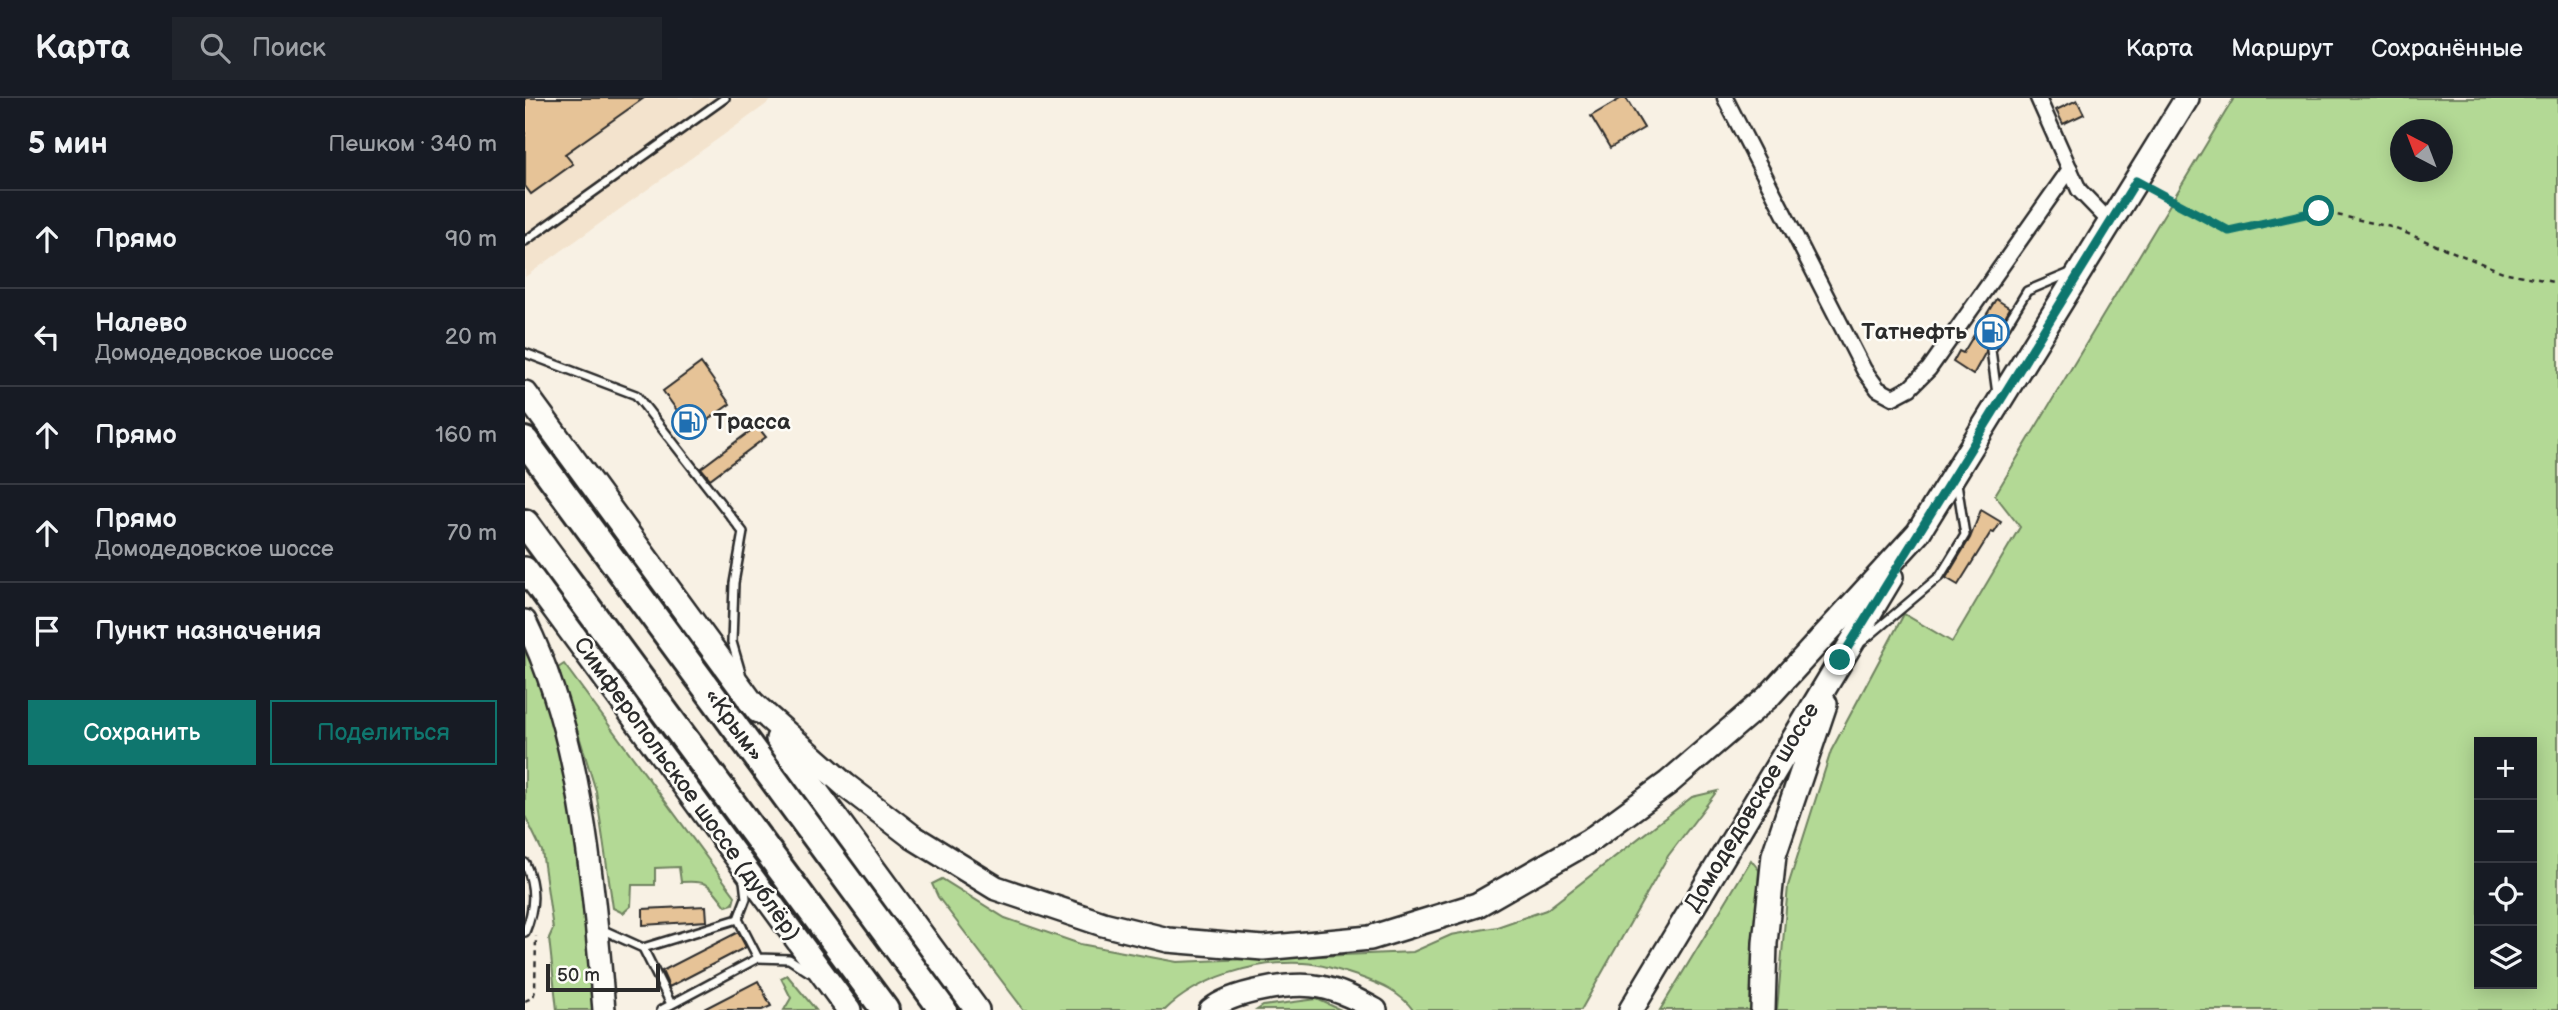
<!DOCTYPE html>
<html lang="ru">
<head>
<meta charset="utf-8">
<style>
	:root { --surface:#171b24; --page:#20242c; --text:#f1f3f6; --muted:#9ea1a6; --line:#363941; --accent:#0f766e }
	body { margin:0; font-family:"Balsamiq Sans",sans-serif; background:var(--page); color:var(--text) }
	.controls { position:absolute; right:21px; bottom:21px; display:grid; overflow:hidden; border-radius:0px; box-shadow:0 4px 18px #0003 }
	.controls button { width:63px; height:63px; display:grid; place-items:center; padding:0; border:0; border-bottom:2px solid var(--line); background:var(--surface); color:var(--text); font:35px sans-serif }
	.compass { position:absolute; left:1865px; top:21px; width:63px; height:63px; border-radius:50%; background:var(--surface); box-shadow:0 4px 18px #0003; rotate:318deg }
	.scale { position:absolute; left:21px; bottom:18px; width:114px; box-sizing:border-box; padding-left:7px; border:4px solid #2b2b2b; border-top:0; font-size:19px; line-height:24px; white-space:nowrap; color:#2b2b2b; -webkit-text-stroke:5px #fdfcf7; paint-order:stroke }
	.stop { position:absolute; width:21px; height:21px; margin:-16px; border:5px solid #0f766e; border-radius:50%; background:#fff }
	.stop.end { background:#0f766e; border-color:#fff; box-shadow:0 2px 7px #0008 }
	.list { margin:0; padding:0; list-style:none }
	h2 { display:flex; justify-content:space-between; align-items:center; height:91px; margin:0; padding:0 28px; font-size:30px }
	h2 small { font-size:23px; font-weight:400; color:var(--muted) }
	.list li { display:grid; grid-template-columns:46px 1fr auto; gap:21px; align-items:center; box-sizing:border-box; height:98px; padding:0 28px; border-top:2px solid var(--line) }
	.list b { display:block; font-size:26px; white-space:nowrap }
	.list p { margin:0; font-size:23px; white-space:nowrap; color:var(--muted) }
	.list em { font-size:23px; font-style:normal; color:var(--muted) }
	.actions { display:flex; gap:14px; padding:21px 28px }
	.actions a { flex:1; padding:16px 0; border:2px solid var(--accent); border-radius:0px; text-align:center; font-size:24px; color:var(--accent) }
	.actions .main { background:var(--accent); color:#fff }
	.icon { flex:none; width:38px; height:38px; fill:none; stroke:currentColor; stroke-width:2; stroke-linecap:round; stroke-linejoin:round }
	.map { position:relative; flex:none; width:2033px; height:912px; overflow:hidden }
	header { display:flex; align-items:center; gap:42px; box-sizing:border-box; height:98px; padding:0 35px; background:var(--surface); border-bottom:2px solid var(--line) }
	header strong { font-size:33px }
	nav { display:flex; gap:38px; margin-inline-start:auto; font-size:24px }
	.search { width:490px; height:63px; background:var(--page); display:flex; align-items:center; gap:18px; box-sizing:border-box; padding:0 24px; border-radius:0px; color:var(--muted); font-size:26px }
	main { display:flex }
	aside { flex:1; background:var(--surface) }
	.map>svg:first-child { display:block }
	.built { fill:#f3e3cd }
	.green { fill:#b3d995; stroke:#6f8260; stroke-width:2; fill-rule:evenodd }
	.building { fill:#e6c397; stroke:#2b2b2b; stroke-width:2 }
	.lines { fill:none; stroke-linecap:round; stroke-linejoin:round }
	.service-casing { stroke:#2b2b2b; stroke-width:12 }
	.minor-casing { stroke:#2b2b2b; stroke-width:19 }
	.secondary-casing { stroke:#2b2b2b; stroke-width:26 }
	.primary-casing { stroke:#2b2b2b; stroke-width:28 }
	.motorway-casing { stroke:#2b2b2b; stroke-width:32 }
	.path { stroke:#2b2b2b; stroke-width:2.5; stroke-dasharray:5 5; stroke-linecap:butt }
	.service { stroke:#fdfcf7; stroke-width:7 }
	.minor { stroke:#fdfcf7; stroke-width:14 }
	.secondary { stroke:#fdfcf7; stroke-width:21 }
	.primary { stroke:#fdfcf7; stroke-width:23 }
	.motorway { stroke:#fdfcf7; stroke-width:26 }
	.route { stroke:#0f766e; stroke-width:9 }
	.labels { text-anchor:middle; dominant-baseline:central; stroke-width:5; stroke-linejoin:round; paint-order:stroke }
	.poi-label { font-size:23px; font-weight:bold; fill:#2b2b2b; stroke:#fdfcf7; text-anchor:end }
	.street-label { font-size:23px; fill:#2b2b2b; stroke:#fdfcf7 }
</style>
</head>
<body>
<header>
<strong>Карта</strong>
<div class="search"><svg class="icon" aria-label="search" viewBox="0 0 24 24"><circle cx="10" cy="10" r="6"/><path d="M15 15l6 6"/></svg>Поиск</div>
<nav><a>Карта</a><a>Маршрут</a><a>Сохранённые</a></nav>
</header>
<main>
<aside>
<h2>5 мин<small>Пешком · 340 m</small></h2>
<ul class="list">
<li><svg class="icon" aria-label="ahead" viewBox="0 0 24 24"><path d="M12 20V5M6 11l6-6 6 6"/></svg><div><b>Прямо</b></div><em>90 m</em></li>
<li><svg class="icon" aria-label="left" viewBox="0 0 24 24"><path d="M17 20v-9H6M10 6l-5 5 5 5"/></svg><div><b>Налево</b><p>Домодедовское шоссе</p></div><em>20 m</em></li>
<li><svg class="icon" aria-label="ahead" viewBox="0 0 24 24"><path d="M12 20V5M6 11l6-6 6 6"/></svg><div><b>Прямо</b></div><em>160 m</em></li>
<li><svg class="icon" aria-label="ahead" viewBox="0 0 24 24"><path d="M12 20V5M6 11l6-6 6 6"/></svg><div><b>Прямо</b><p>Домодедовское шоссе</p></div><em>70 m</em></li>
<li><svg class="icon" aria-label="arrive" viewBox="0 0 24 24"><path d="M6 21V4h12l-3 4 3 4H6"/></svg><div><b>Пункт назначения</b></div></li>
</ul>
<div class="actions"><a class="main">Сохранить</a><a>Поделиться</a></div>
</aside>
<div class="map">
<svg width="2033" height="912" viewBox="0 0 2033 912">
	<rect width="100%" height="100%" fill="#f8f1e4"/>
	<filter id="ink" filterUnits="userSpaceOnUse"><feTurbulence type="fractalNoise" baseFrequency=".0143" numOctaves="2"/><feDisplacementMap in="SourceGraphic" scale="14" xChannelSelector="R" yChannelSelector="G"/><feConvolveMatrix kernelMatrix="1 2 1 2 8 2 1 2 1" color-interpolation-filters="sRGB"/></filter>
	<g filter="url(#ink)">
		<polygon class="built" points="0,0 250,0 0,179"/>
		<g class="green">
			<path d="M 1709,0 L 2033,0 L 2033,912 L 1252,912 L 1263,788 L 1306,653 L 1379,516 L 1427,544 L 1495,429 L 1470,397 ZM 1876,32 L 1918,32 L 1918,74 L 1876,74 ZM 1954,644 L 2007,644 L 2007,886 L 1954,886 Z"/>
			<polygon points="0,538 36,648 63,826 71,912 32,912 24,840 28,831 17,753 0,718"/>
			<path d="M 39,566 L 210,798 L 208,806 L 201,808 C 184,786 184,782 156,784 L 154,769 L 130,770 L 130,787 L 107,787 L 106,808 L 98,815 L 88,810 L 71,693 L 33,570 Z"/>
			<path d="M 1192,693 L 1143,758 L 1056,912 L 888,912 C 876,895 855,886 835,879 C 817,873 797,866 778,865 C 731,862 673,880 640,912 L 499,912 L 413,799 L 407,786 L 417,781 L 480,820 L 555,846 L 652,864 L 888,854 L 926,837 L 972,829 L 1021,812 L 1167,699 Z"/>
			<polygon points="1226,762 1234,772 1227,912 1135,912"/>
			<polygon points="262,877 291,912 259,912 266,900 256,880"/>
			<polygon points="792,901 816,912 732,912 738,908"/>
		</g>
		<g class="building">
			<polygon points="0,0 119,0 40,56 48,66 6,96 0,88"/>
			<polygon points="1097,0 1101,0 1119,30 1085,50 1066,18"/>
			<polygon points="1552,2 1559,16 1538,26 1531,12"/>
			<polygon points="1471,201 1485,210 1448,277 1428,264 1434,253 1438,255"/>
			<polygon points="176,265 205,306 167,333 138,293"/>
			<polygon points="232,328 241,339 185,381 176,370"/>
			<polygon points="1456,412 1476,424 1469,435 1466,434 1433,487 1421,480 1445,440"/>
			<polygon points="181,808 182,823 118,827 118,811"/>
			<polygon points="213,834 221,849 144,889 137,873"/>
			<polygon points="233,883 246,908 237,912 177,912"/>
		</g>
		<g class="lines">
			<g class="service-casing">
				<g id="service">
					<polyline points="0,143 200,0"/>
					<polyline points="0,255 111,297 218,434 209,485 207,544 216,575"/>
					<polyline points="1472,296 1466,252 1502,193 1545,175"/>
					<polyline points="1338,543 1415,478 1440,437 1432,385"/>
					<path d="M 0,765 C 11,789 10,810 0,834"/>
					<polyline points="219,783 221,800 213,821 233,860 264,861 284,874"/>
					<polyline points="76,831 118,850 146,906"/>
					<polyline points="118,850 213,821"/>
					<polyline points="136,912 233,860"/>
				</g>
			</g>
			<g class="minor-casing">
				<g id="minor">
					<polyline points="1200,0 1339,272 1353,291 1368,299 1385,290 1404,271 1545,71"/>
					<polyline points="1513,0 1554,92 1586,125"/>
				</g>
			</g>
			<g class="secondary-casing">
				<g id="secondary">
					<path d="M 0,523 C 57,638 68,785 79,912"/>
					<path d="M 685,912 C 706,894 768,883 796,889 C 816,893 833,902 851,912"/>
				</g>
			</g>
			<g class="primary-casing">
				<g id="primary">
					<polyline points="0,295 233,613"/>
					<polyline points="0,471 324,912"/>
					<polyline points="225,603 320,687 388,739 471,790 578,826 643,842 738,850 845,840 952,807 1064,743 1143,685 1243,599 1393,435 1662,0"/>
					<polyline points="253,641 452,912"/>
					<polyline points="1106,912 1366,479"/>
					<polyline points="1238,912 1240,845 1249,757 1300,606"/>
				</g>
			</g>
			<g class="motorway-casing">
				<g id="motorway">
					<polyline points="0,343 418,912"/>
					<polyline points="0,425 360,912"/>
				</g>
			</g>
			<g class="path">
				<polyline points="1626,91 1704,133 1794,113 1866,129 1978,174 2033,185"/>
				<polyline points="0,903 8,899 10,893 11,838"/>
			</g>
			<use href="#service" class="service"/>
			<use href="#minor" class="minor"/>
			<use href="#secondary" class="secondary"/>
			<use href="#primary" class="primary"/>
			<use href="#motorway" class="motorway"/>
		</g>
	</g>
	<g class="lines" filter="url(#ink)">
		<polyline class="route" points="1315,562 1611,83 1704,133 1794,113"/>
	</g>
	<defs>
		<g id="fuel-ring" transform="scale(1.75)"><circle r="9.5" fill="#fdfcf7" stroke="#1f6fb2" stroke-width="1.5"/><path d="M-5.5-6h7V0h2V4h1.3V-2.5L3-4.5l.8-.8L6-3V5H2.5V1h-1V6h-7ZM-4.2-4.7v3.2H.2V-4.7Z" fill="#1f6fb2"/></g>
	</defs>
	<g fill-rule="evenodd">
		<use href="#fuel-ring" x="1467" y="234"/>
		<use href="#fuel-ring" x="164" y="324"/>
	</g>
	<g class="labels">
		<g class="poi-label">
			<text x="1442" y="234">Татнефть</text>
			<text x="188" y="324" text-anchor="start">Трасса</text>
		</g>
		<g class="street-label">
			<text transform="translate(209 627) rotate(54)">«Крым»</text>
			<text transform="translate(162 691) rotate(54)">Симферопольское шоссе (дублёр)</text>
			<text transform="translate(1227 709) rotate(-59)">Домодедовское шоссе</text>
		</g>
	</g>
</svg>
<div class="controls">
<button>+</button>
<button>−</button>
<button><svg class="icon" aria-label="locate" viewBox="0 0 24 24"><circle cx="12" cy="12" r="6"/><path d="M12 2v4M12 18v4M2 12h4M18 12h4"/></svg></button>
<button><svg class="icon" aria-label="layers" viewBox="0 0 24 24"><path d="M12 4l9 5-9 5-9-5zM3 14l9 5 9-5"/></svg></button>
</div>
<svg class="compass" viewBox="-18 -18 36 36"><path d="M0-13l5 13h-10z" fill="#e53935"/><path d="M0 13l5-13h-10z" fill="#9ea1a6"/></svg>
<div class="scale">50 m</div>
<div class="stop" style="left:1794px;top:113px"></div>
<div class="stop end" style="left:1315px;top:562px"></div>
</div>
</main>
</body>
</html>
